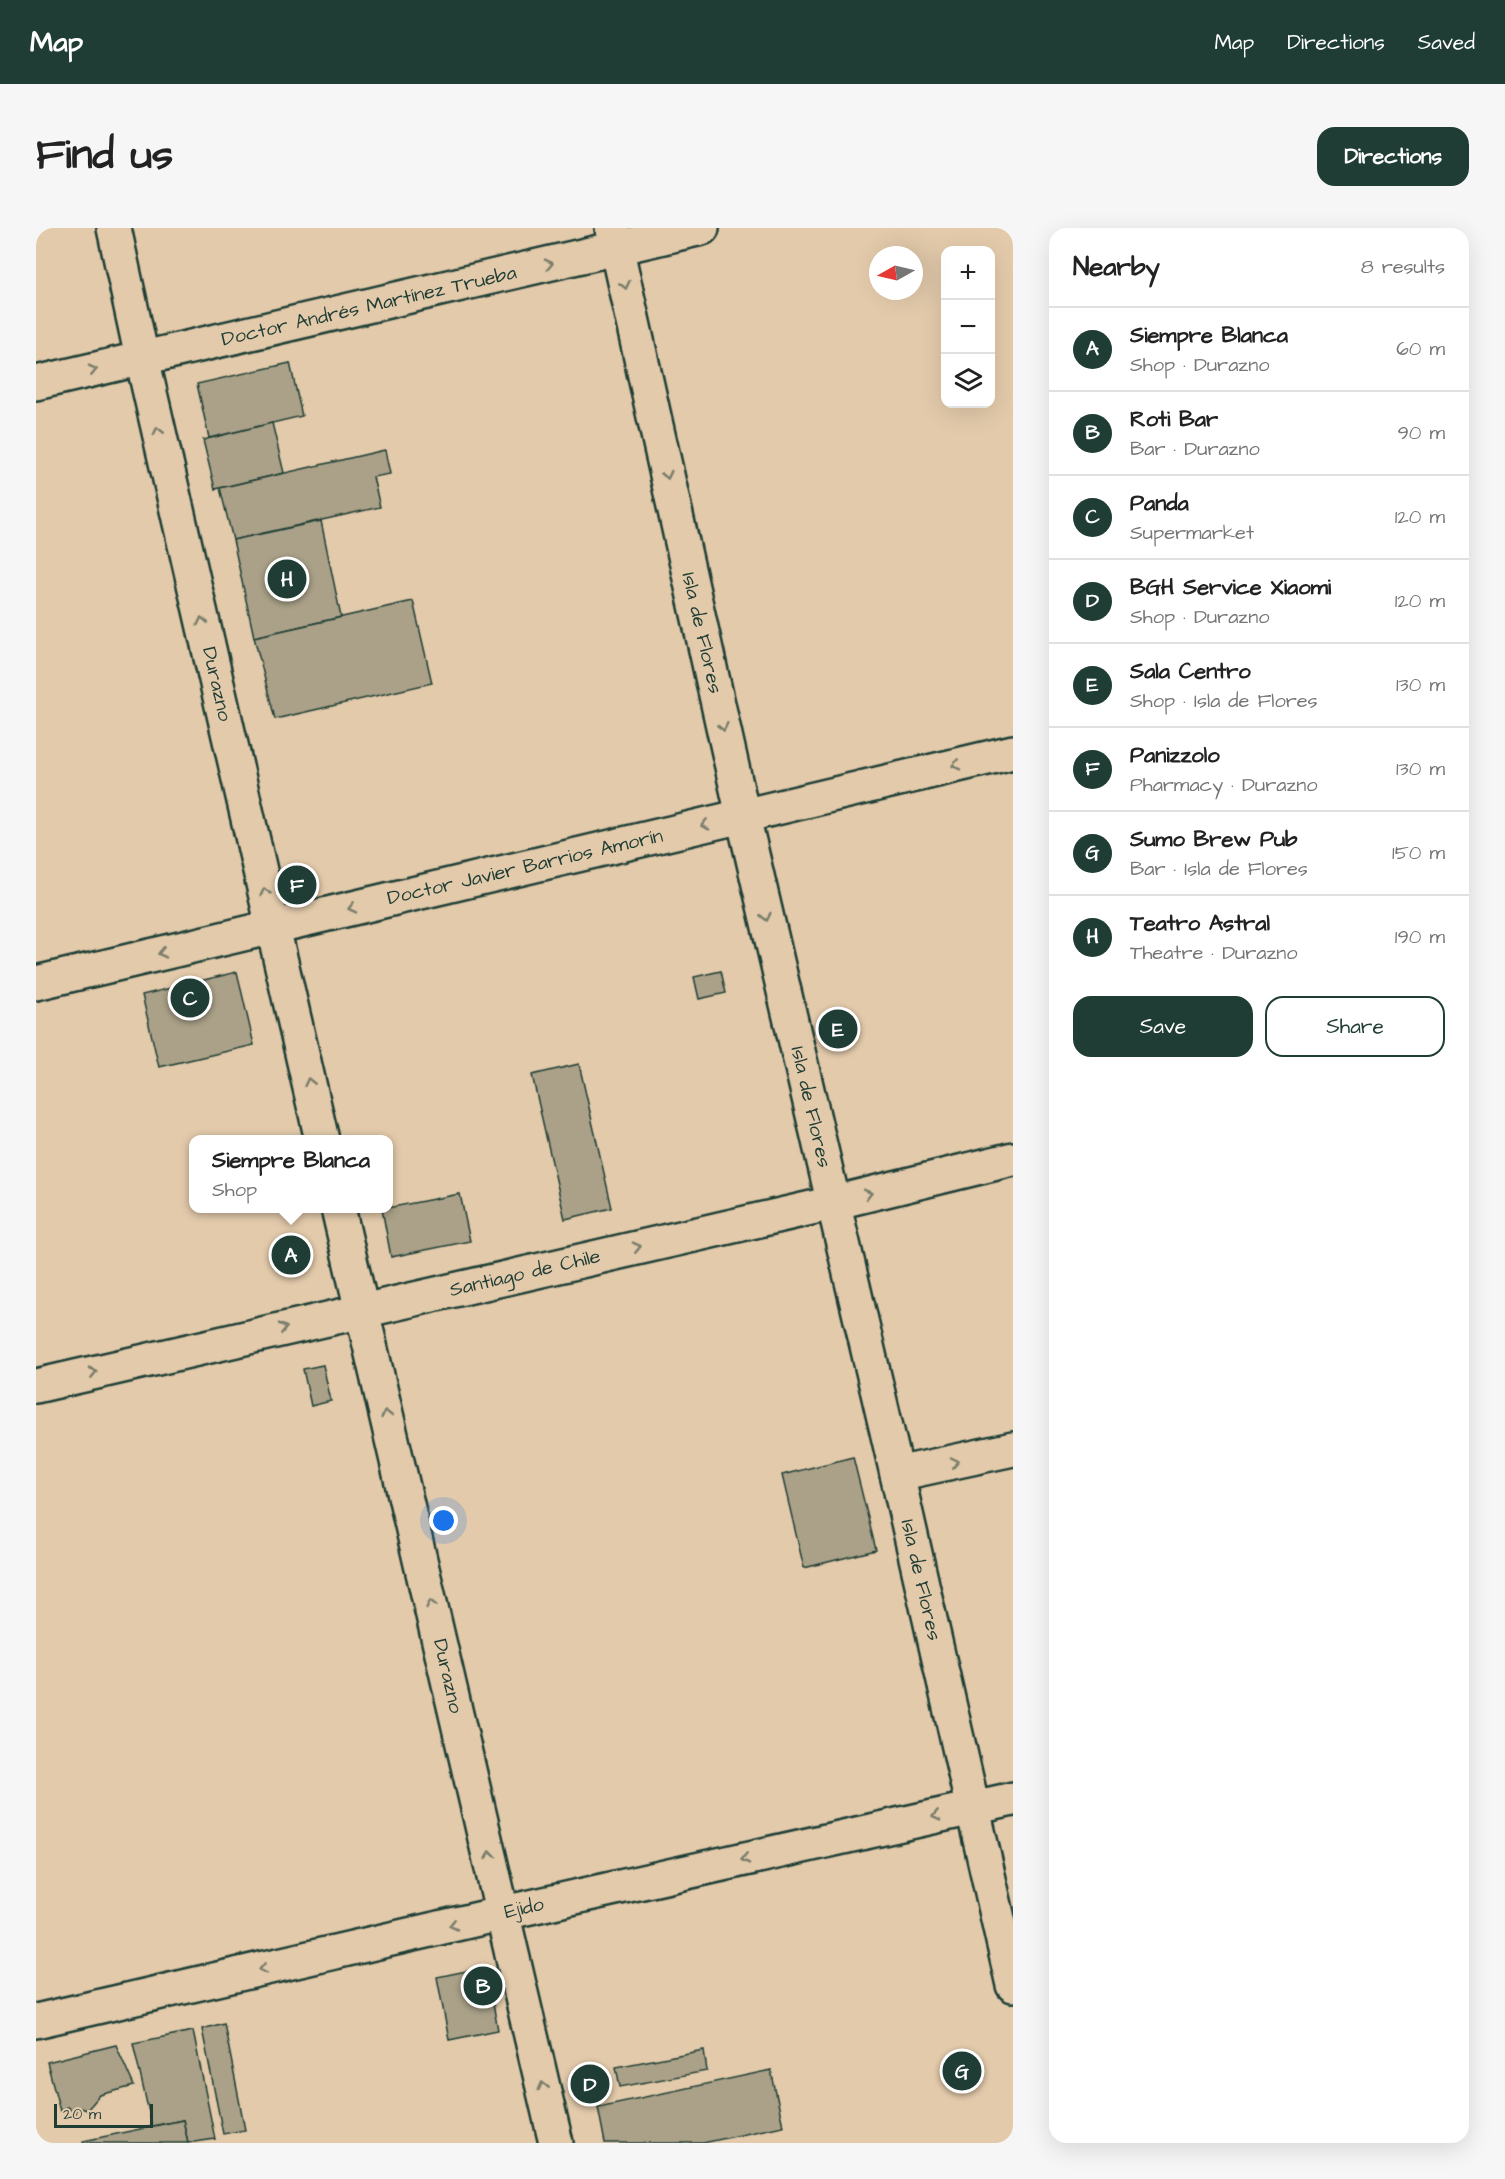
<!DOCTYPE html>
<html lang="en">
<head>
<meta charset="utf-8">
<style>
	:root { --surface:#fff; --page:#f6f6f6; --text:#222; --muted:#767676; --line:#e0e0e0; --accent:#1f3d34 }
	body { margin:0; font-family:"Architects Daughter",sans-serif; background:var(--page); color:var(--text) }
	.controls { position:absolute; right:18px; top:18px; display:grid; overflow:hidden; border-radius:12px; box-shadow:0 6px 24px #0002 }
	.controls button { width:54px; height:54px; display:grid; place-items:center; padding:0; border:0; border-bottom:2px solid var(--line); background:var(--surface); color:var(--text); font:30px sans-serif }
	.compass { position:absolute; left:833px; top:18px; width:54px; height:54px; border-radius:50%; background:var(--surface); box-shadow:0 6px 24px #0002; rotate:262deg }
	.scale { position:absolute; left:18px; bottom:15px; width:99px; box-sizing:border-box; padding-left:6px; border:3px solid #1f3d34; border-top:0; font-size:16px; line-height:21px; white-space:nowrap; color:#1f3d34; -webkit-text-stroke:4px #e3caab; paint-order:stroke }
	.you { position:absolute; left:408px; top:1293px; width:21px; height:21px; margin:-15px; border:4px solid #fff; border-radius:50%; background:#1a73e8; box-shadow:0 0 0 9px #1a73e833 }
	.badge { display:grid; place-items:center; width:39px; height:39px; border-radius:50%; background:var(--accent); color:#fff; font-size:20px; font-weight:700 }
	.pin { position:absolute; translate:-50% -50%; border:3px solid #fff; box-shadow:0 2px 6px #0006 }
	.popup { position:absolute; left:153px; top:907px; width:204px; height:78px; box-sizing:border-box; display:grid; place-content:center; border-radius:12px; background:var(--surface); filter:drop-shadow(0 2px 4px #0005); font-size:20px; white-space:nowrap; color:var(--muted) }
	.popup b { font-size:22px; color:var(--text) }
	.popup::after { content:''; position:absolute; left:50%; top:100%; margin-left:-12px; border:12px solid transparent; border-top-color:var(--surface) }
	.list { margin:0; padding:0; list-style:none }
	h2 { display:flex; justify-content:space-between; align-items:center; height:78px; margin:0; padding:0 24px; font-size:26px }
	h2 small { font-size:20px; font-weight:400; color:var(--muted) }
	.list li { display:grid; grid-template-columns:39px 1fr auto; gap:18px; align-items:center; box-sizing:border-box; height:84px; padding:0 24px; border-top:2px solid var(--line) }
	.list b { display:block; font-size:22px; white-space:nowrap }
	.list p { margin:0; font-size:20px; white-space:nowrap; color:var(--muted) }
	.list em { font-size:20px; font-style:normal; color:var(--muted) }
	.actions { display:flex; gap:12px; padding:18px 24px }
	.actions a { flex:1; padding:14px 0; border:2px solid var(--accent); border-radius:18px; text-align:center; font-size:21px; color:var(--accent) }
	.actions .main { background:var(--accent); color:#fff }
	.icon { flex:none; width:33px; height:33px; fill:none; stroke:currentColor; stroke-width:2; stroke-linecap:round; stroke-linejoin:round }
	.map { position:relative; flex:none; width:977px; height:1915px; overflow:hidden; border-radius:18px }
	header { display:flex; align-items:center; gap:36px; box-sizing:border-box; height:84px; padding:0 30px; background:var(--accent); color:#fff }
	header strong { font-size:28px }
	nav { display:flex; gap:33px; margin-inline-start:auto; font-size:21px }
	.intro { display:flex; align-items:center; justify-content:space-between; box-sizing:border-box; height:144px; padding:0 36px }
	h1 { margin:0; font-size:42px }
	.button { padding:15px 27px; border-radius:18px; background:var(--accent); color:#fff; font-size:21px; font-weight:700 }
	main { display:flex; gap:36px; padding:0 36px }
	aside { flex:1; background:var(--surface); border-radius:18px; box-shadow:0 6px 24px #0002 }
	.map>svg:first-child { display:block }
	.building { fill:#aaa188; stroke:#1f3d34; stroke-width:1.5 }
	.lines { fill:none; stroke-linecap:round; stroke-linejoin:round }
	.minor-casing { stroke:#1f3d34; stroke-width:38 }
	.tertiary-casing { stroke:#1f3d34; stroke-width:38 }
	.minor { stroke:#e3caab; stroke-width:33 }
	.tertiary { stroke:#e3caab; stroke-width:33 }
	.oneway { stroke:#777c6a }
	.labels { text-anchor:middle; dominant-baseline:central; stroke-width:5; stroke-linejoin:round; paint-order:stroke }
	.street-label { font-size:20px; fill:#1f3d34; stroke:#e3caab }
</style>
</head>
<body>
<header>
<strong>Map</strong>
<nav><a>Map</a><a>Directions</a><a>Saved</a></nav>
</header>
<div class="intro"><h1>Find us</h1><a class="button">Directions</a></div>
<main>
<div class="map">
<svg width="977" height="1915" viewBox="0 0 977 1915">
	<rect width="100%" height="100%" fill="#e3caab"/>
	<filter id="ink" filterUnits="userSpaceOnUse"><feTurbulence type="fractalNoise" baseFrequency=".0167" numOctaves="2"/><feDisplacementMap in="SourceGraphic" scale="12" xChannelSelector="R" yChannelSelector="G"/><feConvolveMatrix kernelMatrix="1 2 1 2 8 2 1 2 1" color-interpolation-filters="sRGB"/></filter>
	<g filter="url(#ink)">
		<g class="building">
			<polygon points="254,135 266,188 173,210 161,156"/>
			<polygon points="236,195 248,245 179,261 167,212"/>
			<polygon points="349,222 354,246 337,249 344,279 197,312 184,260"/>
			<polygon points="285,293 305,389 218,409 197,312"/>
			<polygon points="377,373 396,455 239,491 218,409"/>
			<polygon points="685,743 690,765 663,771 658,749"/>
			<polygon points="201,744 218,817 123,839 106,767"/>
			<polygon points="543,836 576,980 529,991 496,847"/>
			<polygon points="424,966 434,1013 355,1029 346,981"/>
			<polygon points="287,1137 295,1173 275,1178 267,1141"/>
			<polygon points="817,1229 840,1322 768,1340 746,1247"/>
			<polygon points="450,1739 462,1802 413,1812 401,1749"/>
			<polygon points="188,1795 209,1902 187,1906 166,1801"/>
			<polygon points="157,1803 179,1911 152,1915 147,1892 116,1898 97,1815"/>
			<polygon points="80,1817 98,1858 64,1867 51,1882 41,1879 39,1885 31,1879 24,1883 11,1834"/>
			<polygon points="668,1822 671,1843 584,1859 580,1839"/>
			<polygon points="735,1842 747,1898 667,1915 569,1915 562,1879"/>
			<polygon points="147,1892 152,1915 47,1915 47,1913"/>
		</g>
		<g class="lines">
			<g class="minor-casing">
				<g id="minor">
					<polyline points="78,0 106,130 286,912"/>
					<polyline points="576,0 707,588 861,1246 977,1757"/>
					<polyline points="0,155 666,0"/>
					<polyline points="0,755 977,524"/>
					<polyline points="302,980 520,1915"/>
					<polyline points="0,1158 797,975 977,931"/>
					<polyline points="861,1246 977,1221"/>
				</g>
			</g>
			<g class="tertiary-casing">
				<polyline id="tertiary" points="0,1793 468,1685 977,1571"/>
			</g>
			<use href="#minor" class="minor"/>
			<use href="#tertiary" class="tertiary"/>
		</g>
		<defs><path id="oneway-chevron" d="M-2-3.5L2.5 0L-2 3.5" fill="none" stroke-width="1.6" stroke-linecap="round" stroke-linejoin="round" transform="scale(1.5)"/></defs>
		<g class="oneway">
			<use href="#oneway-chevron" transform="translate(513 36) rotate(-13)"/>
			<use href="#oneway-chevron" transform="translate(589 57) rotate(77)"/>
			<use href="#oneway-chevron" transform="translate(57 142) rotate(-13)"/>
			<use href="#oneway-chevron" transform="translate(122 203) rotate(-103)"/>
			<use href="#oneway-chevron" transform="translate(631 247) rotate(77)"/>
			<use href="#oneway-chevron" transform="translate(166 393) rotate(-103)"/>
			<use href="#oneway-chevron" transform="translate(687 499) rotate(77)"/>
			<use href="#oneway-chevron" transform="translate(920 537) rotate(167)"/>
			<use href="#oneway-chevron" transform="translate(669 597) rotate(167)"/>
			<use href="#oneway-chevron" transform="translate(229 664) rotate(-103)"/>
			<use href="#oneway-chevron" transform="translate(316 680) rotate(167)"/>
			<use href="#oneway-chevron" transform="translate(730 689) rotate(77)"/>
			<use href="#oneway-chevron" transform="translate(126 725) rotate(167)"/>
			<use href="#oneway-chevron" transform="translate(273 854) rotate(-103)"/>
			<use href="#oneway-chevron" transform="translate(832 966) rotate(-14)"/>
			<use href="#oneway-chevron" transform="translate(601 1019) rotate(-13)"/>
			<use href="#oneway-chevron" transform="translate(247 1100) rotate(-13)"/>
			<use href="#oneway-chevron" transform="translate(57 1144) rotate(-13)"/>
			<use href="#oneway-chevron" transform="translate(350 1186) rotate(-103)"/>
			<use href="#oneway-chevron" transform="translate(919 1234) rotate(-12)"/>
			<use href="#oneway-chevron" transform="translate(395 1376) rotate(-103)"/>
			<use href="#oneway-chevron" transform="translate(900 1588) rotate(167)"/>
			<use href="#oneway-chevron" transform="translate(454 1627) rotate(-103)"/>
			<use href="#oneway-chevron" transform="translate(709 1631) rotate(167)"/>
			<use href="#oneway-chevron" transform="translate(417 1697) rotate(167)"/>
			<use href="#oneway-chevron" transform="translate(227 1741) rotate(167)"/>
			<use href="#oneway-chevron" transform="translate(507 1858) rotate(-103)"/>
		</g>
	</g>
	<g class="labels">
		<g class="street-label">
			<text transform="translate(333 78) rotate(-13)">Doctor Andrés Martínez Trueba</text>
			<text transform="translate(666 405) rotate(77)">Isla de Flores</text>
			<text transform="translate(181 456) rotate(77)">Durazno</text>
			<text transform="translate(489 639) rotate(-13)">Doctor Javier Barrios Amorín</text>
			<text transform="translate(775 879) rotate(77)">Isla de Flores</text>
			<text transform="translate(489 1045) rotate(-13)">Santiago de Chile</text>
			<text transform="translate(885 1352) rotate(77)">Isla de Flores</text>
			<text transform="translate(412 1448) rotate(77)">Durazno</text>
			<text transform="translate(488 1680) rotate(-13)">Ejido</text>
		</g>
	</g>
</svg>
<div class="controls">
<button>+</button>
<button>−</button>
<button><svg class="icon" aria-label="layers" viewBox="0 0 24 24"><path d="M12 4l9 5-9 5-9-5zM3 14l9 5 9-5"/></svg></button>
</div>
<svg class="compass" viewBox="-18 -18 36 36"><path d="M0-13l5 13h-10z" fill="#e53935"/><path d="M0 13l5-13h-10z" fill="#767676"/></svg>
<div class="scale">20 m</div>
<div class="you"></div>
<div class="pin badge" style="left:255px;top:1027px">A</div>
<div class="popup"><b>Siempre Blanca</b>Shop</div>
<div class="pin badge" style="left:447px;top:1758px">B</div>
<div class="pin badge" style="left:154px;top:770px">C</div>
<div class="pin badge" style="left:554px;top:1856px">D</div>
<div class="pin badge" style="left:802px;top:801px">E</div>
<div class="pin badge" style="left:261px;top:657px">F</div>
<div class="pin badge" style="left:926px;top:1843px">G</div>
<div class="pin badge" style="left:251px;top:351px">H</div>
</div>
<aside>
<h2>Nearby<small>8 results</small></h2>
<ul class="list">
<li><span class="badge">A</span><div><b>Siempre Blanca</b><p>Shop · Durazno</p></div><em>60 m</em></li>
<li><span class="badge">B</span><div><b>Roti Bar</b><p>Bar · Durazno</p></div><em>90 m</em></li>
<li><span class="badge">C</span><div><b>Panda</b><p>Supermarket</p></div><em>120 m</em></li>
<li><span class="badge">D</span><div><b>BGH Service Xiaomi</b><p>Shop · Durazno</p></div><em>120 m</em></li>
<li><span class="badge">E</span><div><b>Sala Centro</b><p>Shop · Isla de Flores</p></div><em>130 m</em></li>
<li><span class="badge">F</span><div><b>Panizzolo</b><p>Pharmacy · Durazno</p></div><em>130 m</em></li>
<li><span class="badge">G</span><div><b>Sumo Brew Pub</b><p>Bar · Isla de Flores</p></div><em>150 m</em></li>
<li><span class="badge">H</span><div><b>Teatro Astral</b><p>Theatre · Durazno</p></div><em>190 m</em></li>
</ul>
<div class="actions"><a class="main">Save</a><a>Share</a></div>
</aside>
</main>
</body>
</html>
